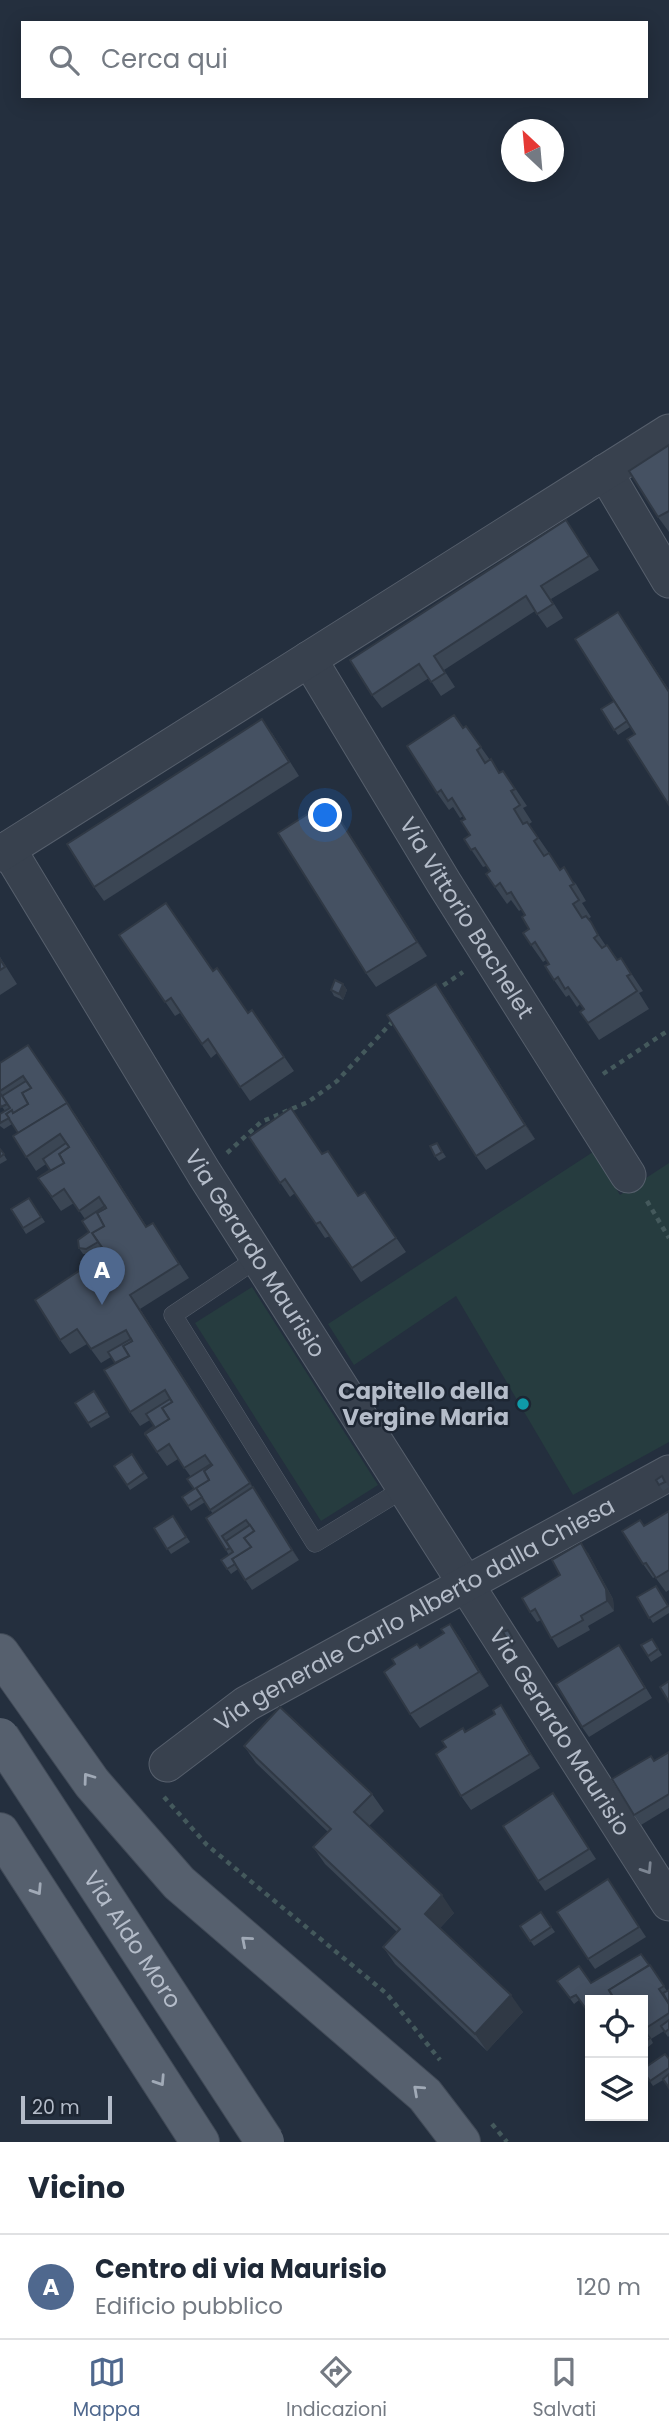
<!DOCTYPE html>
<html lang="it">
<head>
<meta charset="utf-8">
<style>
	:root { --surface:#fff; --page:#f6f6f7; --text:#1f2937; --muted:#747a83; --line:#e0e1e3; --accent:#4f688e }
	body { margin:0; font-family:Poppins,sans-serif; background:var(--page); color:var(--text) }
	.controls { position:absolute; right:21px; bottom:21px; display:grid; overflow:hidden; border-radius:0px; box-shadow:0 4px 18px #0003 }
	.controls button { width:63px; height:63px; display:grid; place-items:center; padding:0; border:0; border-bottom:2px solid var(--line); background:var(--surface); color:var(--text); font:35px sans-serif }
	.compass { position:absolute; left:501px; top:119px; width:63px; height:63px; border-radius:50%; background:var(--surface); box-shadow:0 4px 18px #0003; rotate:334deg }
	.scale { position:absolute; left:21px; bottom:18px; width:91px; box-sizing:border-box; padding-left:7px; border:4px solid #b4bcc9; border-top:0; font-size:19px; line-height:24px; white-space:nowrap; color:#b4bcc9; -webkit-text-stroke:5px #1d2633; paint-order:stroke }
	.you { position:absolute; left:326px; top:816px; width:24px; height:24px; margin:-18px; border:5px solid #fff; border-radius:50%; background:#1a73e8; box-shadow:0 0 0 10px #1a73e833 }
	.badge { display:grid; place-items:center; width:46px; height:46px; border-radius:50%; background:var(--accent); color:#fff; font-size:23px; font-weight:700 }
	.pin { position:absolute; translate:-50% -58px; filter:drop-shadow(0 2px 4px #0008) }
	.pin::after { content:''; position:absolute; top:37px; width:24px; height:21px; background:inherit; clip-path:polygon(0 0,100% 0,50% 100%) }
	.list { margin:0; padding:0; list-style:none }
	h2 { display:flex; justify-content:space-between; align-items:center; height:91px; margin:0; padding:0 28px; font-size:30px }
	h2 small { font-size:23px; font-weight:400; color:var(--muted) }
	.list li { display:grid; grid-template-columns:46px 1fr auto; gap:21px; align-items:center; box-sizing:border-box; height:105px; padding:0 28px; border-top:2px solid var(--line) }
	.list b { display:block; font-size:26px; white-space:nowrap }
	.list p { margin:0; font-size:23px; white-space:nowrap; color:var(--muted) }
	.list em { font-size:23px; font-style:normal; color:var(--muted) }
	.icon { flex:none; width:38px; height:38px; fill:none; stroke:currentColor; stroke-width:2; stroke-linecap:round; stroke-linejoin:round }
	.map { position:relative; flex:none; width:669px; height:2142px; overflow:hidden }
	.search { position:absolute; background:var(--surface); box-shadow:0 4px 18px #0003; left:21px; right:21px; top:21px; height:77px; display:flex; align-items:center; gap:18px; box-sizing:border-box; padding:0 24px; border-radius:0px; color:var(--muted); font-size:26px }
	.sheet { height:196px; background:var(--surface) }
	nav { display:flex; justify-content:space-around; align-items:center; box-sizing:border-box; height:98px; border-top:2px solid var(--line); background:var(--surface); font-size:19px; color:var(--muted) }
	nav a { display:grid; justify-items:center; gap:4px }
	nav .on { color:var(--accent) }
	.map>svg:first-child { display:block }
	.green { fill:#263c3f }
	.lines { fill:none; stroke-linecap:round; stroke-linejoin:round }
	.service-casing { stroke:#565f6c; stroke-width:19 }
	.minor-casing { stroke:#565f6c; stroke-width:37 }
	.primary-casing { stroke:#414a57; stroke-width:40 }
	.path { stroke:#44595c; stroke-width:4.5; stroke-dasharray:5 5; stroke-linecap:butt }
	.service { stroke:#38414e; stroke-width:18 }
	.minor { stroke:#38414e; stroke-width:35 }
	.primary { stroke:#56606e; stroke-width:38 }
	.primary-bridge-casing { stroke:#414a57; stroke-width:40; stroke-linecap:butt }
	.primary-bridge { stroke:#56606e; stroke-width:38 }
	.wall { fill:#3b4654 }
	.shaded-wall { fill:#303945 }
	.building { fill:#455162; stroke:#303945; stroke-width:2 }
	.oneway { stroke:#a1aab7 }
	.oneway2 { stroke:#7c8592 }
	.culture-dot { fill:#0f9aa8; stroke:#1d2633; stroke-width:2.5 }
	.labels { text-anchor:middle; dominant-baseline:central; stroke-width:5; stroke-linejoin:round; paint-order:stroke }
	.street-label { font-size:23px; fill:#b4bcc9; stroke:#1d2633 }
	.poi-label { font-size:23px; font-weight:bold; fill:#b4bcc9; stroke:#1d2633; text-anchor:end }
</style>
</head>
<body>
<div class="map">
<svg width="669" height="2142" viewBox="0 0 669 2142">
	<rect width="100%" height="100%" fill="#242f3e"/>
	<g class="green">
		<polygon points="593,1152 620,1195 669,1163 669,1442 573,1495 456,1296 354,1365 328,1324"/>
		<polygon points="252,1287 378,1485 321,1521 195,1323"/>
	</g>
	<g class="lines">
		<g class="service-casing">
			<polyline id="service" points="258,1258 173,1315 315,1543 405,1488"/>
		</g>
		<g class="minor-casing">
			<g id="minor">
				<polyline points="605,472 669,580"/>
				<path id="s1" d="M 309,659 L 444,883 L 628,1175"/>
				<path id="s2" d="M 8,849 L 204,1173 L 669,1903"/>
				<polyline points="0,854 669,432"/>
				<path id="s3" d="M 167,1764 L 246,1704 L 669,1473"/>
			</g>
		</g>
		<g class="primary-casing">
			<g id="primary">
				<polyline points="0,1653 92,1783 179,1883 425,2095 461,2142"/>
				<polyline points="0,1832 200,2142"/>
			</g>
		</g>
		<g class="path">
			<polyline points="435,991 463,972"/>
			<polyline points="603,1074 669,1030"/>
			<polyline points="227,1153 261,1122 308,1102 337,1081 394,1020"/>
			<polyline points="647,1201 669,1238"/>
			<polyline points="164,1797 207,1845 387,1994 440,2060"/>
			<polyline points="492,2124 507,2142"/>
		</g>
		<use href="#service" class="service"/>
		<use href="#minor" class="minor"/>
		<use href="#primary" class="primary"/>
		<g class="primary-bridge-casing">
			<g id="primary-bridge">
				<path id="s4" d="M 0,1737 L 265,2142"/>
			</g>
		</g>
		<use href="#primary-bridge" class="primary-bridge"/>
	</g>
	<g class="wall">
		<polygon points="669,445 669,532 658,517"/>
		<polygon points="566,520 599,570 551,599 563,618 547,628 535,611 444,670 455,687 441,696 429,678 382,708 372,695"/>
		<polygon points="618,612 669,690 669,805 635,734 630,727 618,735 601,709 614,701"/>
		<polygon points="466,726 490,760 491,759 500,773 515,788 527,806 523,808 532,822 529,824 560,869 576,884 586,901 582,903 591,917 588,919 606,946 607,945 618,960 621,958 643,991 639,993 649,1009 599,1040 580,1012 584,1009 580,1004 577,1007 569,995 566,997 554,980 549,964 546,960 543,962 531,945 529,929 525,915 522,909 519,911 511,900 507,904 486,874 490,871 486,866 483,867 464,839 470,835 465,819 463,816 460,818 453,807 449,810 437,793 463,728"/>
		<polygon points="272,733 299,776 104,901 94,887"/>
		<polygon points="328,801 427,956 376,987 366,973"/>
		<polygon points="119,935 213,971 248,1013 252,1010 294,1071 250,1101 217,1053 211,1058 180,1013 175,1016"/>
		<polygon points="0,957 17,984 0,995"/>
		<polygon points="343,984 347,990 343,1000 334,996 331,990"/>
		<polygon points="436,984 535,1139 486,1170 476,1156"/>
		<polygon points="28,1045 77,1117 147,1227 153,1223 189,1278 140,1309 299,1560 252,1590 238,1569 231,1574 221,1560 229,1555 206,1518 213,1514 205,1502 191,1511 182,1497 194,1489 191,1477 178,1459 167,1466 157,1452 154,1426 150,1420 140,1426 130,1412 115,1363 111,1357 101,1363 87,1344 70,1354 60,1340 106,1253 101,1247 90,1254 83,1254 79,1248 89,1232 85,1219 74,1203 61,1211 38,1178 50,1170 46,1164 36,1171 13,1136 18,1133 12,1124 4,1129 0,1126 0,1114 5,1111 0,1104 0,1063"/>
		<polygon points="249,1137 323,1154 359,1196 365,1192 406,1252 361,1282 330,1236 325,1238 295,1193 290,1197"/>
		<polygon points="0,1148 7,1160 0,1164"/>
		<polygon points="440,1148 446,1157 439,1161 435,1156"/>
		<polygon points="29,1198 45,1222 26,1234 11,1209"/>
		<polygon points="94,1391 110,1417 91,1428 75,1403"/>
		<polygon points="132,1454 148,1478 130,1490 114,1466"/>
		<polygon points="662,1476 669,1487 663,1491 656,1480"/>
		<polygon points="669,1511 669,1590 666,1592 655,1577 653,1578 643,1564 644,1526"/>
		<polygon points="173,1516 190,1542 171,1554 154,1528"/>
		<polygon points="588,1553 613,1599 614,1611 588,1626 590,1630 558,1648 541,1620 537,1622 530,1612 560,1575"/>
		<polygon points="656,1586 669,1606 669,1613 653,1623 637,1597"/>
		<polygon points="450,1624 460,1638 489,1686 420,1728 410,1714 420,1648 444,1633"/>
		<polygon points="652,1639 662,1655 651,1662 641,1645"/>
		<polygon points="626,1655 652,1698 589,1737 582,1727"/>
		<polygon points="510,1719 540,1768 471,1810 461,1796 446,1747 466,1732"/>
		<polygon points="244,1746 372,1794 384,1811 369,1826 454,1913 440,1928 523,2012 487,2051 395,1964 383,1947 397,1932 325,1864 313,1847 328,1832 256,1763"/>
		<polygon points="669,1752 669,1808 641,1825 634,1815 654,1761"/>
		<polygon points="553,1793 596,1859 545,1891 538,1881"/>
		<polygon points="608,1879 646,1937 595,1969 588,1959"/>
		<polygon points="541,1912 555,1932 534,1946 520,1926"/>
		<polygon points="649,1965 667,1991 669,1990 669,2036 668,2037 664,2031 651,2039 653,2043 643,2051 643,2000 590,2000 590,2015 579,2000 574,2004 557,1981 591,1983"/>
		<polygon points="669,2059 669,2088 663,2080 653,2086 643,2071"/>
	</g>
	<g class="shaded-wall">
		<polygon points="618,612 669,690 669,692"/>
		<polygon points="328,801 338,815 427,956 417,942"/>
		<polygon points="343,984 347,990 343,1000 339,994"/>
		<polygon points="436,984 446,998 535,1139 525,1125"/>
		<polygon points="28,1045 77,1117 156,1241 146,1227"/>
		<polygon points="130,1295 140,1309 299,1560 292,1550"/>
		<polygon points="581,1543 588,1553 613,1599 614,1611 607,1601"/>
		<polygon points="450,1624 460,1638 489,1686 479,1672"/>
		<polygon points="512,1637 516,1642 512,1647 509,1642"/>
		<polygon points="501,1705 510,1719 540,1768 530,1754"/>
		<polygon points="442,1895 454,1913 437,1931 425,1914"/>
		<polygon points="511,1995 523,2012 487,2051 475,2034"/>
	</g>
	<g class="building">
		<polygon points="669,445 669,511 658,517 629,471"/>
		<polygon points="566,520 589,556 541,586 553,604 537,614 526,596 434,656 445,673 431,682 419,664 372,695 350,660"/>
		<polygon points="618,612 669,692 669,805 627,739 635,734 575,639"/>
		<polygon points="614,701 627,721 614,730 601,709"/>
		<polygon points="454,715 463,728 466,726 481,747 477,750 485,763 491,759 499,773 503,771 515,789 511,791 520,805 514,809 523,824 527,822 538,838 534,841 544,856 549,853 560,870 564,867 574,884 570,886 579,900 573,904 582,918 586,916 591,922 598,935 594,938 602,948 607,945 617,960 621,958 631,974 627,976 637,991 588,1023 580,1012 584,1009 568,987 565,989 558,977 554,980 545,966 549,964 535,942 531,945 523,933 529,929 522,917 525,915 511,892 507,894 500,883 495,887 486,874 490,871 475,848 471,850 464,839 470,835 461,821 465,819 452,798 448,801 441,790 437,793 407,746"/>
		<polygon points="262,719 289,762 94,887 67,844"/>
		<polygon points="328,801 417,942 366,973 278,833"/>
		<polygon points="166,903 213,971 217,968 248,1013 252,1010 284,1057 240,1087 208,1039 202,1044 171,998 165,1002 119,935"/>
		<polygon points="0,959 5,967 0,970"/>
		<polygon points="335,980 343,984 339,994 331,990"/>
		<polygon points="436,984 525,1125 476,1156 387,1015"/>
		<polygon points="28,1045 70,1107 67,1103 18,1133 6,1114 12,1110 13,1113 28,1104 22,1093 31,1088 23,1076 0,1091 0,1063"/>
		<polygon points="26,1081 31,1088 22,1093 28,1104 13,1113 12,1110 6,1114 9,1118 0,1123 0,1114 10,1108 2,1096"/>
		<polygon points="0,1093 7,1104 1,1107 0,1104"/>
		<polygon points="67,1103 146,1227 153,1223 179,1264 130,1295 250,1483 210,1510 196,1488 209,1480 204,1471 212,1465 205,1455 184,1468 169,1444 157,1452 145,1434 169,1419 162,1408 172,1402 165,1390 130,1412 104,1370 129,1356 123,1346 132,1341 126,1330 91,1349 77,1329 60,1340 35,1300 106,1253 92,1233 104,1226 97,1213 106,1208 99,1197 79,1211 64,1189 52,1197 38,1178 64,1163 59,1154 69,1147 60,1134 26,1157 13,1136"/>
		<polygon points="291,1108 322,1154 328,1151 358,1196 365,1192 396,1238 352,1268 320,1222 316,1224 285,1179 280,1183 249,1137"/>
		<polygon points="66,1143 69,1147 59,1154 64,1163 39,1177 50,1170 43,1159"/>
		<polygon points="437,1143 442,1152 435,1156 430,1146"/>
		<polygon points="0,1149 4,1154 0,1157"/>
		<polygon points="29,1198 41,1217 23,1228 11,1209"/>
		<polygon points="105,1206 106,1208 97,1213 104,1226 92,1233 98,1242 86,1249 79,1248 78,1240 89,1232 82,1221"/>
		<polygon points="131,1339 132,1341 123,1346 129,1356 115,1363 108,1352"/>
		<polygon points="94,1391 107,1412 88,1423 75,1403"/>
		<polygon points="170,1399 172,1402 162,1408 169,1419 145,1434 145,1433 154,1426 146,1414"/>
		<polygon points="132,1454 144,1473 127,1485 114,1466"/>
		<polygon points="211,1464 212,1465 204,1471 209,1480 196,1488 202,1497 188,1506 182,1497 194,1489 187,1479"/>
		<polygon points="662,1476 665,1482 659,1485 656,1480"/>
		<polygon points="253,1487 292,1550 245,1580 232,1559 251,1547 244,1538 254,1531 246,1520 222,1536 230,1548 226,1550 206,1518"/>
		<polygon points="669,1511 669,1570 656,1578 646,1563 643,1564 622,1531 640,1520 644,1526"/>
		<polygon points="173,1516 186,1537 167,1549 154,1528"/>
		<polygon points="250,1525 254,1531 244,1538 251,1547 232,1559 235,1564 227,1569 221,1560 233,1552 226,1541"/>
		<polygon points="581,1543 606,1589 607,1601 581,1616 583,1620 551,1638 535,1609 530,1612 522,1598 560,1575 552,1560"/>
		<polygon points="656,1586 668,1606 649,1618 637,1597"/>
		<polygon points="450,1624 479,1672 410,1714 384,1672 395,1664 392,1659 417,1644 420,1648 444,1633 441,1629"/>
		<polygon points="508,1630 512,1637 509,1642 503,1632"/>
		<polygon points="652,1639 658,1649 648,1656 641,1645"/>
		<polygon points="619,1645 645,1688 582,1727 556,1684"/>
		<polygon points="669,1681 669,1702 660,1687"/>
		<polygon points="501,1705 530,1754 461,1796 436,1754 446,1747 442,1741 463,1728 465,1732 495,1714 493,1710"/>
		<polygon points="280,1707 372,1794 354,1812 442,1895 425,1914 511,1995 475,2034 383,1947 400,1929 313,1847 331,1829 244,1746"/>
		<polygon points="669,1752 669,1794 634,1815 612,1779 651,1756 654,1761"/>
		<polygon points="553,1793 589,1849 538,1881 503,1826"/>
		<polygon points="608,1879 639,1927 588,1959 557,1912"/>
		<polygon points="541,1912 551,1927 530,1941 520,1926"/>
		<polygon points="641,1954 649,1965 609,1990 615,2000 590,2000 590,2012 589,2013 576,1995 570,1998 557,1981 579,1966 591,1983"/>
		<polygon points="650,1965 664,1986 659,1989 669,2004 669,2013 643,2030 643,2000 615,2000 609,1990"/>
		<polygon points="669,1990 669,2004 663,1993"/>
		<polygon points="669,2020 669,2029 665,2032 661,2026"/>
		<polygon points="647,2034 650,2038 643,2043 643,2037"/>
		<polygon points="665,2054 669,2059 669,2068 650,2081 643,2071 643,2069"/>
		<polygon points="669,2074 669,2088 663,2079"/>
	</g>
	<defs><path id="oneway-chevron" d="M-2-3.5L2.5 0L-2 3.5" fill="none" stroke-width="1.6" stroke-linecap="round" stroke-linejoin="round" transform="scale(1.75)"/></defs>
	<g class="oneway">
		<use href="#oneway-chevron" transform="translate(88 1778) rotate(-126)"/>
		<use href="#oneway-chevron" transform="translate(37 1890) rotate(57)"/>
		<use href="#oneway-chevron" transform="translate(246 1941) rotate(-139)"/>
		<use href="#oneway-chevron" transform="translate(160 2081) rotate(57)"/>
		<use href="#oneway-chevron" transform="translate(418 2090) rotate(-138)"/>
	</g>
	<use class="oneway2" href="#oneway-chevron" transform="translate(647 1869) rotate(57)"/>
	<circle class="culture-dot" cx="523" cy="1404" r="7"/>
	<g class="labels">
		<g class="street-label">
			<text stroke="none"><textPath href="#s1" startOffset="303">Via Vittorio Bachelet</textPath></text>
			<text stroke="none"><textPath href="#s2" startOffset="474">Via Gerardo Maurisio</textPath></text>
			<text stroke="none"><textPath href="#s3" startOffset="290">Via generale Carlo Alberto dalla Chiesa</textPath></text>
			<text stroke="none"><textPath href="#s2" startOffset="1041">Via Gerardo Maurisio</textPath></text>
			<text stroke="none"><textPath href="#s4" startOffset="242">Via Aldo Moro</textPath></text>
		</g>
		<g class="poi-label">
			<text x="509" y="1391">Capitello della<tspan x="509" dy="26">Vergine Maria</tspan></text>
		</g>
	</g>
</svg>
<div class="controls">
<button><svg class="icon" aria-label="locate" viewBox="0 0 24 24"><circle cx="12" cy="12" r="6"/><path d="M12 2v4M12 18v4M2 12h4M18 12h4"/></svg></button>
<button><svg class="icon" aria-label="layers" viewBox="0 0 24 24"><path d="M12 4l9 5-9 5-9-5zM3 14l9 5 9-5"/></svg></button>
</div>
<svg class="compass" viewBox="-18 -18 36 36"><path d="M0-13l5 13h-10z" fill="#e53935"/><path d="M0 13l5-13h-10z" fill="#747a83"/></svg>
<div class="scale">20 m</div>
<div class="you"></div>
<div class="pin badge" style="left:102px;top:1305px">A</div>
<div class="search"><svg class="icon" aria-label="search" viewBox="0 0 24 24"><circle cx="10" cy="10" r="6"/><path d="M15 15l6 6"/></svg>Cerca qui</div>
</div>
<section class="sheet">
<h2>Vicino<small></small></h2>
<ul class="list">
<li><span class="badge">A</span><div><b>Centro di via Maurisio</b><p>Edificio pubblico</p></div><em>120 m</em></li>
</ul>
</section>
<nav>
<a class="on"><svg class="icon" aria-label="map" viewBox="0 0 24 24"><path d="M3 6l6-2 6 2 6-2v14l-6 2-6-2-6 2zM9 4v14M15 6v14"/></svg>Mappa</a>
<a><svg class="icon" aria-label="directions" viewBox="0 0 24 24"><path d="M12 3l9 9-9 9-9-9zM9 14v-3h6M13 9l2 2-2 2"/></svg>Indicazioni</a>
<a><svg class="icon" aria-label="saved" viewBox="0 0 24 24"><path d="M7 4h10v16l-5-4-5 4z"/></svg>Salvati</a>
</nav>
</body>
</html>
